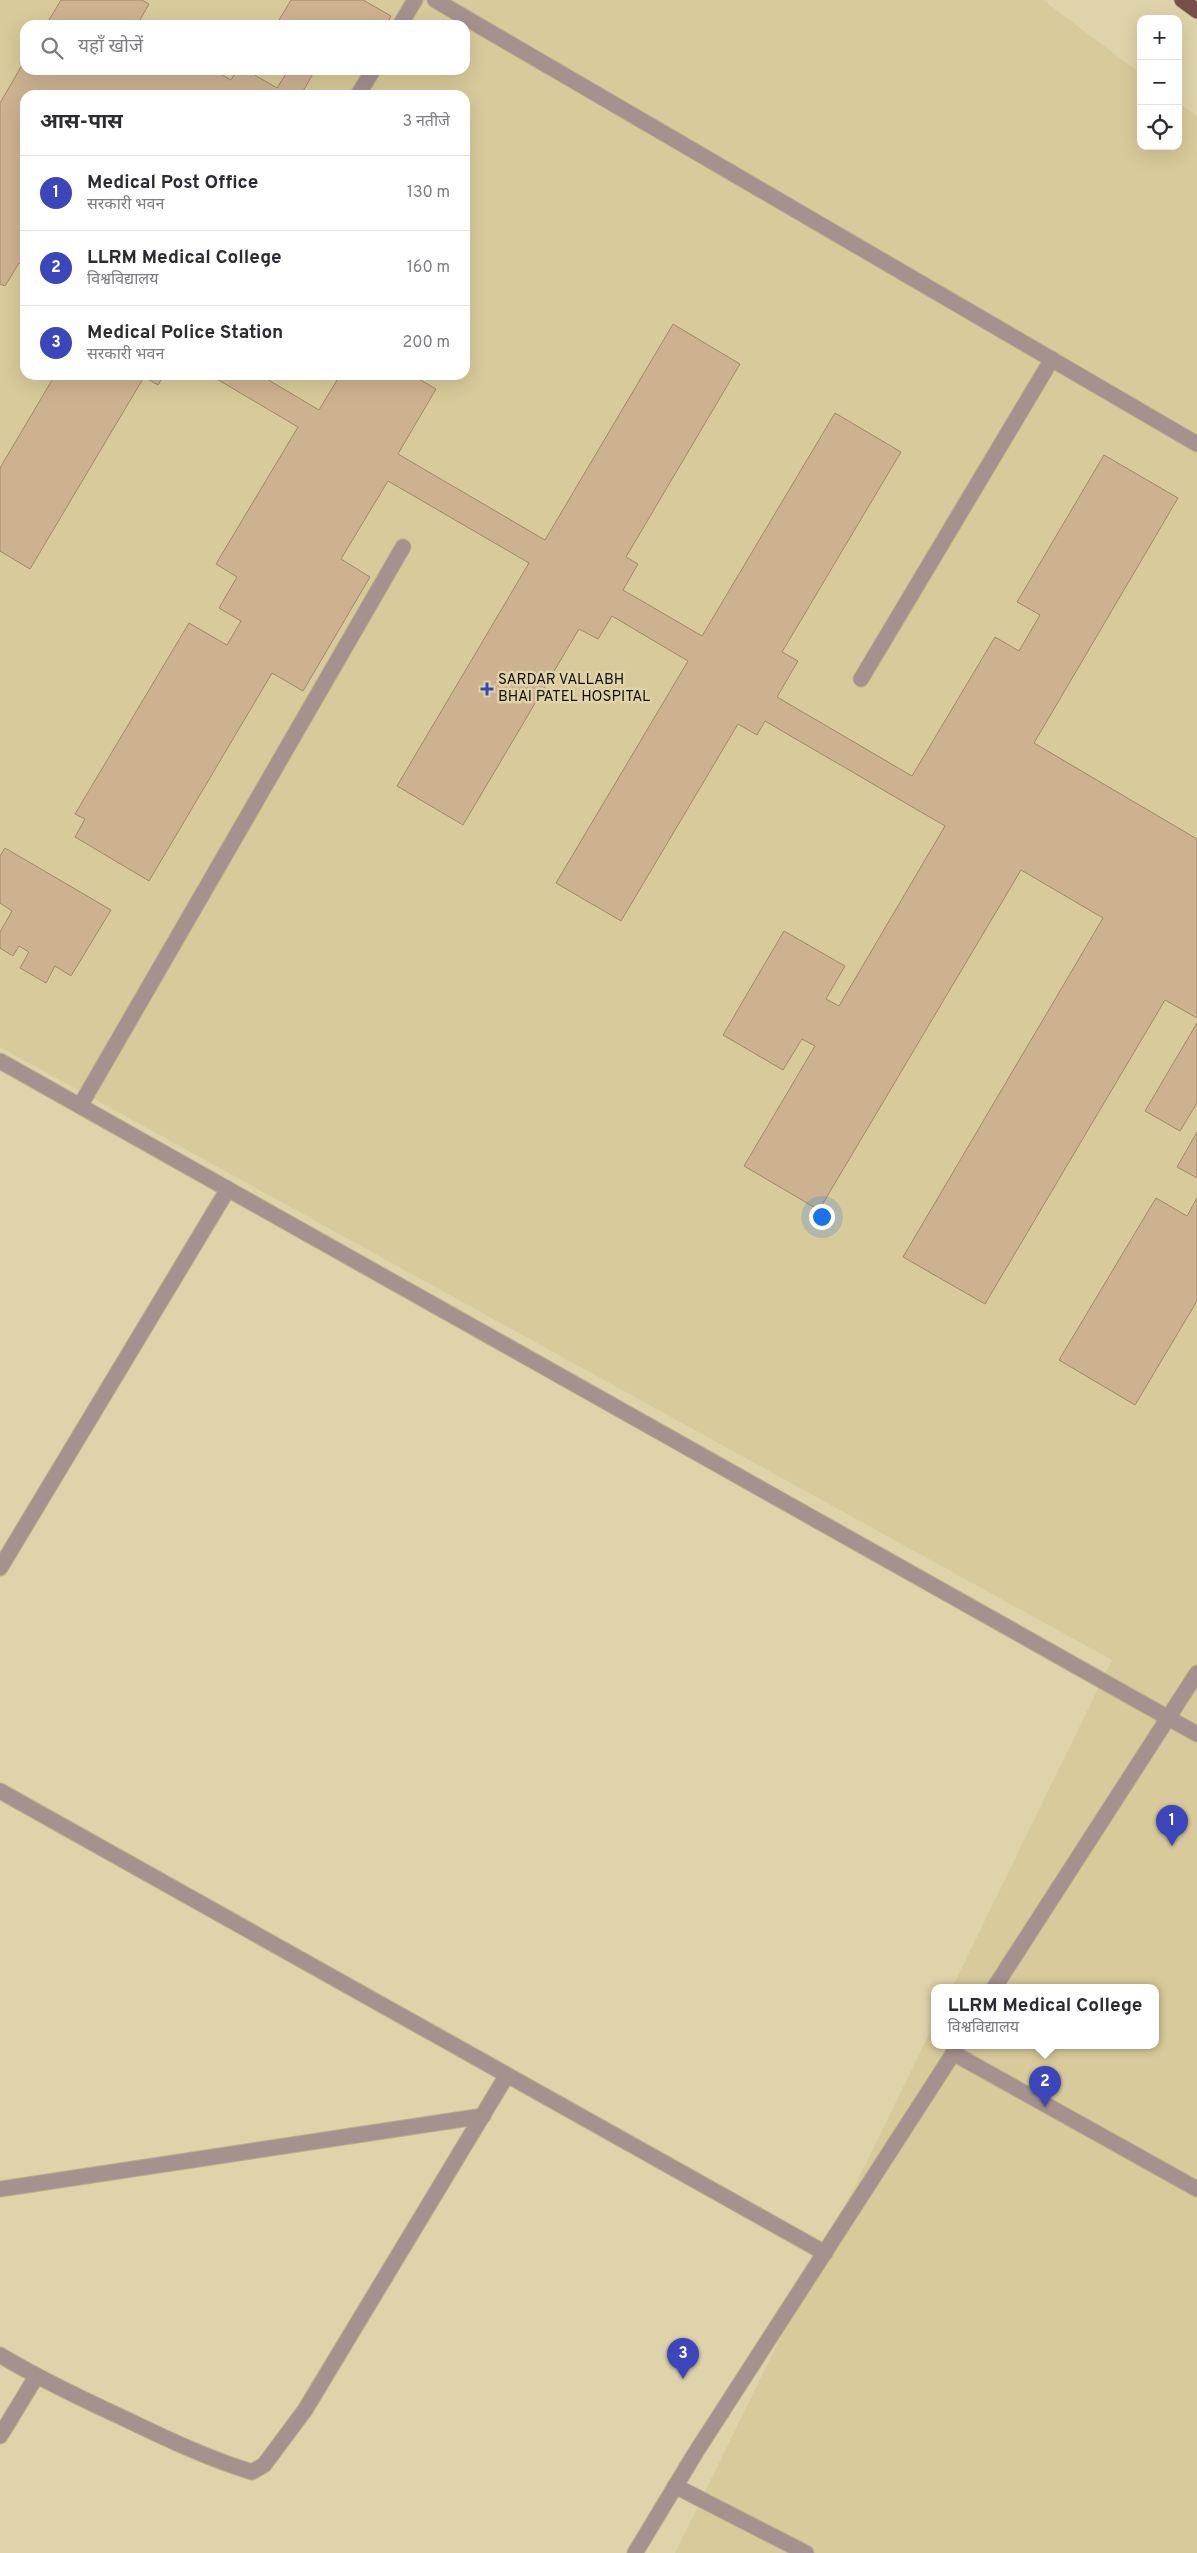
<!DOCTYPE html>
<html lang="hi">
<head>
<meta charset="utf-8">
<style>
	:root { --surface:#fff; --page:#f7f7f7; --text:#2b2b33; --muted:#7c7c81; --line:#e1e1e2; --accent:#3b46ba }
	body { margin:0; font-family:Overpass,"Noto Sans Devanagari",sans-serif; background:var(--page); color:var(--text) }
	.controls { position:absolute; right:15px; top:15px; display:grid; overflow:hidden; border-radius:10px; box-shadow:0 5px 20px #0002 }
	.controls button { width:45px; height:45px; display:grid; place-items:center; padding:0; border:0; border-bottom:1px solid var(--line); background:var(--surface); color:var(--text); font:25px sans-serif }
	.you { position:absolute; left:821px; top:1216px; width:18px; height:18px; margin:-12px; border:4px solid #fff; border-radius:50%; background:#1a73e8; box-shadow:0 0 0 8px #1a73e833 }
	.badge { display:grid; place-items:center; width:32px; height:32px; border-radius:50%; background:var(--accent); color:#fff; font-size:16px; font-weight:700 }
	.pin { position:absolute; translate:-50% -41px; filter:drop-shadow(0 1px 2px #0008) }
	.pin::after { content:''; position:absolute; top:26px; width:18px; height:15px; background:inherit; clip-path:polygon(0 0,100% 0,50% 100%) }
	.popup { position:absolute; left:931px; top:1984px; width:228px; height:65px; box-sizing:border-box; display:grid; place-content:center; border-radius:10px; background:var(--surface); filter:drop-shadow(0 1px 4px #0005); font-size:16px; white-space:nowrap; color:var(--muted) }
	.popup b { font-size:19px; color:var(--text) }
	.popup::after { content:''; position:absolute; left:50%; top:100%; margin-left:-10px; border:10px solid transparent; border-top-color:var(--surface) }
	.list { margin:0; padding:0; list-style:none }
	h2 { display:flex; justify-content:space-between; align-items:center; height:65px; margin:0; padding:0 20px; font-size:21px }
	h2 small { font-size:16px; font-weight:400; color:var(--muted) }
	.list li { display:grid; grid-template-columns:32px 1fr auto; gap:15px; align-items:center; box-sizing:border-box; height:75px; padding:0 20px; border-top:1px solid var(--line) }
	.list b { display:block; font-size:19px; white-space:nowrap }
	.list p { margin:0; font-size:16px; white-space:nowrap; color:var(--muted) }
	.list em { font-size:16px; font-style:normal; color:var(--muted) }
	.icon { flex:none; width:28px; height:28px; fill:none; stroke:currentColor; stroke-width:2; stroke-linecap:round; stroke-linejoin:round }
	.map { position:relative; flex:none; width:1197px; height:2553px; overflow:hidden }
	.search { position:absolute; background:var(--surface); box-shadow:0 5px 20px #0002; left:20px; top:20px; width:450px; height:55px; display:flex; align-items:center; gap:12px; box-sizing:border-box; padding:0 18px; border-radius:15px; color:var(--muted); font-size:19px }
	.panel { position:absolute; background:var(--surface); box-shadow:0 5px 20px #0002; left:20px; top:90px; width:450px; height:290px; border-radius:15px }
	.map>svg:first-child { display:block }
	.built { fill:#d8ca9a; fill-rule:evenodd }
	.building { fill:#cdb290; stroke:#a28868 }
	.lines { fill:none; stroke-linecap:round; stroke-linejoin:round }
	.minor-casing { stroke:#bab08c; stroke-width:17 }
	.trunk-casing { stroke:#bab08c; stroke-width:17 }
	.minor { stroke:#a5918d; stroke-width:15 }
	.trunk { stroke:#765149; stroke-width:15 }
	.poi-dot { fill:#3b46ba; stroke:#dfd3aa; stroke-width:2 }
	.labels { text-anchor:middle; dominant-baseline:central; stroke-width:5; stroke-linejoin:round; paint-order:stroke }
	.poi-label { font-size:15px; fill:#141003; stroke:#dfd3aa; text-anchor:start }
</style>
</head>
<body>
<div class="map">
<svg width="1197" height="2553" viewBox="0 0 1197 2553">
	<rect width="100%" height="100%" fill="#dfd3aa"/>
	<path class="built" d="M 0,0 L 1043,0 L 1141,74 L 1141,146 L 1178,146 L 1178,102 L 1197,116 L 1197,2553 L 675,2553 L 935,2022 L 935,2046 L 1155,2046 L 1155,1988 L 952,1988 L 1112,1660 L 0,1047 ZM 25,25 L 465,25 L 465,70 L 25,70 ZM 25,95 L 465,95 L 465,375 L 25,375 Z"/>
	<g class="building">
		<polygon points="61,0 142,0 149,4 137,25 46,25"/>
		<polygon points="291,0 363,0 391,16 386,25 276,25"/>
		<polygon points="25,60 25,70 213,70 231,80 237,70 246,70 277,88 286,74 280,70 315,70 301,95 25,95 25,266 19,263 5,286 0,284 0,103"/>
		<polygon points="673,324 740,364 626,557 638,564 623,590 702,636 835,413 901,452 782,652 798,661 777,697 912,776 995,637 1019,651 1040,615 1017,602 1104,455 1178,498 1034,743 1197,839 1197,1018 1165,1000 985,1304 903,1257 1103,918 1021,870 819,1210 744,1166 815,1046 802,1039 783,1070 723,1035 784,931 845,966 826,999 839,1006 945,826 765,721 757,735 738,724 621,921 556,883 688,661 612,616 598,639 579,629 463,825 397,786 529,563 388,481 341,559 370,577 303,691 272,673 149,881 75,837 85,819 75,814 189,623 227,645 241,621 219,608 237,577 216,564 298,427 210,375 260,375 319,410 340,375 412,375 436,389 398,454 545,540"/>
		<polygon points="55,375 164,375 158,385 144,377 30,569 0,551 0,468"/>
		<polygon points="5,848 111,910 71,976 55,966 46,983 20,968 29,952 19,946 13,956 0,948 0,932 12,911 0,903 0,856"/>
		<polygon points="1197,1023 1197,1103 1180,1131 1145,1111"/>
		<polygon points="1197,1132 1197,1178 1177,1167"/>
		<polygon points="1156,1198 1187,1216 1197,1198 1197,1301 1135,1405 1059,1360"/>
	</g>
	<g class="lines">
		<g class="minor-casing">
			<g id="minor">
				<polyline points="435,0 1197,444"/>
				<polyline points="400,25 415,0"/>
				<polyline points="358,95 373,70"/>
				<polyline points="861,679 1052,359"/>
				<polyline points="0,1061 1197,1734"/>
				<polyline points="80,1106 403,547"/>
				<polyline points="0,1568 228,1189"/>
				<polyline points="0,1791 825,2253"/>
				<polyline points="994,1988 1197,1673"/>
				<polyline points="953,2053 1197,2189"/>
				<polyline points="0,2189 483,2116"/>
				<path d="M 0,2355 C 38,2378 78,2397 119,2416 C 163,2437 206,2458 252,2472 L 264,2465 L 305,2410 L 507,2075"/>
				<polyline points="0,2436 36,2377"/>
				<polyline points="675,2486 806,2553"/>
				<polyline points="635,2553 696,2452 958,2046"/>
			</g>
		</g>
		<g class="trunk-casing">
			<polyline id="trunk" points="1182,0 1197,11"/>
		</g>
		<use href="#minor" class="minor"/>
		<use href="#trunk" class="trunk"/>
	</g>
	<path class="poi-dot" d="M484.5 681.5h5v5h5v5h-5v5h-5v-5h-5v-5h5z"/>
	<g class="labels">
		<g class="poi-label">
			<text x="498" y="680">SARDAR VALLABH<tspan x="498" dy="17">BHAI PATEL HOSPITAL</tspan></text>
		</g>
	</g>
</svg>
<div class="controls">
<button>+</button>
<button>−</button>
<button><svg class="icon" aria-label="locate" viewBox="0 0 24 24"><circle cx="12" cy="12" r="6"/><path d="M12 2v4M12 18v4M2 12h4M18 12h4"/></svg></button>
</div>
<div class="you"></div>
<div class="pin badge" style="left:1172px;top:1846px">1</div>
<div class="pin badge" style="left:1045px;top:2107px">2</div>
<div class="popup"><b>LLRM Medical College</b>विश्वविद्यालय</div>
<div class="pin badge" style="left:683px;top:2379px">3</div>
<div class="search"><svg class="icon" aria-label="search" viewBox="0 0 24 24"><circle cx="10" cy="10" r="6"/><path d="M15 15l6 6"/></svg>यहाँ खोजें</div>
<section class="panel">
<h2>आस-पास<small>3 नतीजे</small></h2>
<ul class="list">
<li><span class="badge">1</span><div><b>Medical Post Office</b><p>सरकारी भवन</p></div><em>130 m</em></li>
<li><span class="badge">2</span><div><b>LLRM Medical College</b><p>विश्वविद्यालय</p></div><em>160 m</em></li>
<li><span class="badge">3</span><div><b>Medical Police Station</b><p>सरकारी भवन</p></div><em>200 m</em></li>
</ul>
</section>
</div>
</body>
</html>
